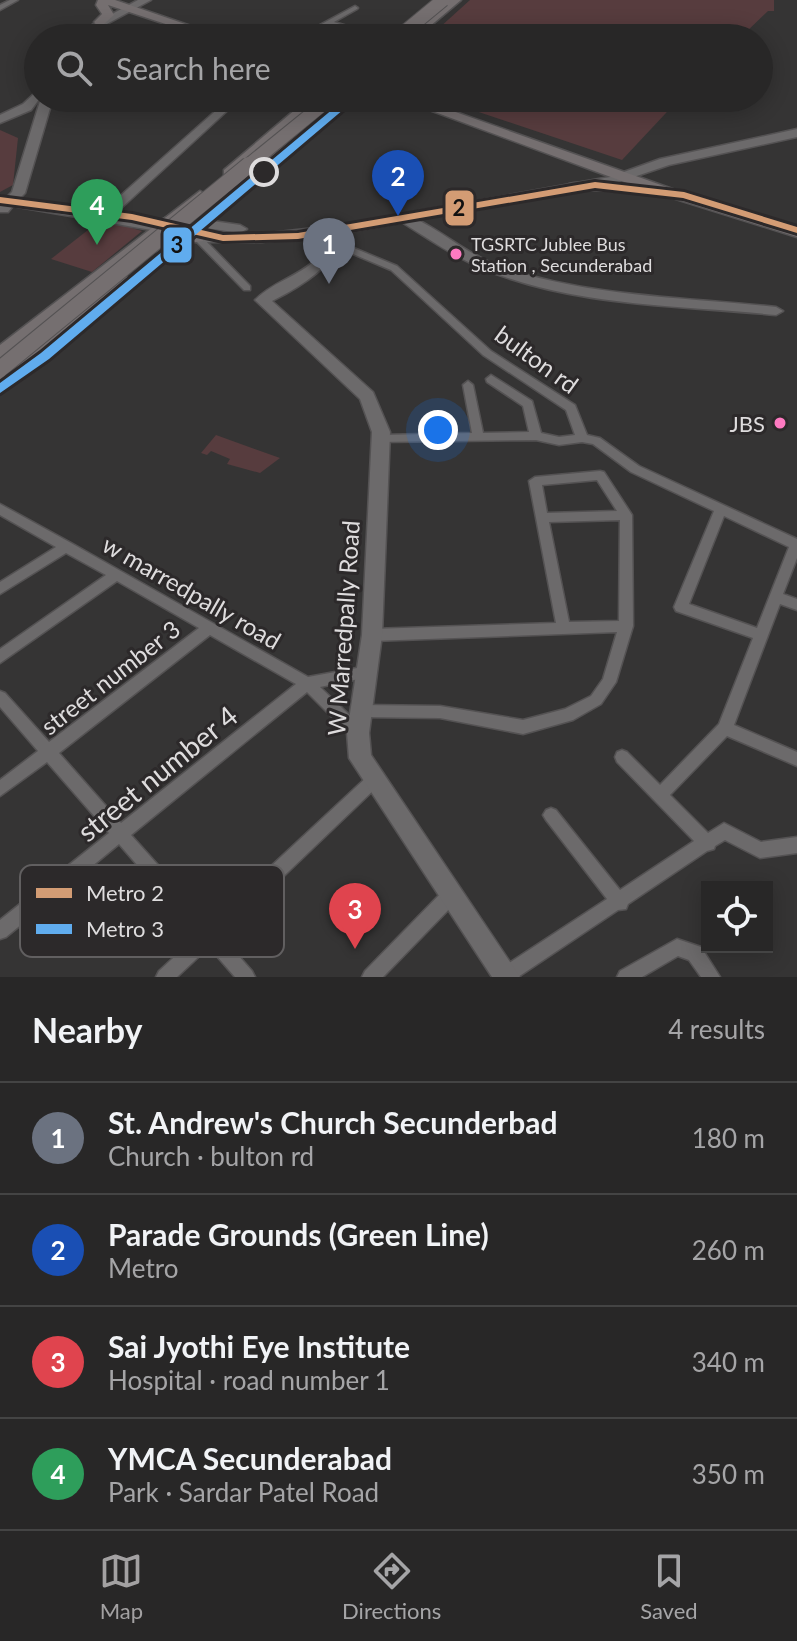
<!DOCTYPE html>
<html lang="en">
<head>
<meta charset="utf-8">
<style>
	:root { --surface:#282727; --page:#302f2f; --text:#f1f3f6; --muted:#a5a5a7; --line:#444; --accent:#a3a1a2 }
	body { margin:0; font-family:Lato,sans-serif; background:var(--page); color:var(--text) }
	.controls { position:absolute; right:24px; bottom:24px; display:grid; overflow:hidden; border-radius:0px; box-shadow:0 4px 20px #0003 }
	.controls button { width:72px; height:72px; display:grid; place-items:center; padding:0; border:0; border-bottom:2px solid var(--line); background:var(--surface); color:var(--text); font:40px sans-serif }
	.you { position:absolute; left:438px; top:430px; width:28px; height:28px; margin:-20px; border:6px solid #fff; border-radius:50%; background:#1a73e8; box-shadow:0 0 0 12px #1a73e833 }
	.badge { display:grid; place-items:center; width:52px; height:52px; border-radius:50%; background:var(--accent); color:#fff; font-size:26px; font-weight:700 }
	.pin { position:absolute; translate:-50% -66px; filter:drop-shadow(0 2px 4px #0008) }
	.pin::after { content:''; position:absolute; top:42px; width:28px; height:24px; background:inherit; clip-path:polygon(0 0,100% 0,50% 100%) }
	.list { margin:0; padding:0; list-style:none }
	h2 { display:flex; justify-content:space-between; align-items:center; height:104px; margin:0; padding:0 32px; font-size:34px }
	h2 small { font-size:26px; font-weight:400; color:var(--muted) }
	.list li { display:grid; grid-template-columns:52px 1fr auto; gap:24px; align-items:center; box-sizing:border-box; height:112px; padding:0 32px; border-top:2px solid var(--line) }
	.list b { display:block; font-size:30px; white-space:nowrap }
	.list p { margin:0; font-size:26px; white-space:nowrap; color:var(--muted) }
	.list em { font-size:26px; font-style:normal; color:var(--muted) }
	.icon { flex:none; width:44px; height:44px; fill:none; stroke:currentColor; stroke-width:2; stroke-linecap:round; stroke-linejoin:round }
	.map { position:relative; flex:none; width:797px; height:977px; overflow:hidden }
	.search { position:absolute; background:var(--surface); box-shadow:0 4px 20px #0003; left:24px; right:24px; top:24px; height:88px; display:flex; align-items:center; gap:20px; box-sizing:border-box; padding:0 28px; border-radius:44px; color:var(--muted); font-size:30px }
	.sheet { height:552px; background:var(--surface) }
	nav { display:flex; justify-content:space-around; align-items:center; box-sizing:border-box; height:112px; border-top:2px solid var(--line); background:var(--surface); font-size:22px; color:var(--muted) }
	nav a { display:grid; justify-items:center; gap:4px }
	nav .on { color:var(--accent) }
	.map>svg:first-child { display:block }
	.green { fill:#573c3e }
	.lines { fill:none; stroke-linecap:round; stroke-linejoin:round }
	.minor-casing { stroke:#545253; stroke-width:3 }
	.tertiary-casing { stroke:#545253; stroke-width:3 }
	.secondary-casing { stroke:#545253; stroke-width:3 }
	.primary-casing { stroke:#545253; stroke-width:3 }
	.minor { fill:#6c6a6b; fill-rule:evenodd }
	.tertiary { fill:#6c6a6b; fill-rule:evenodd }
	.secondary { fill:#6c6a6b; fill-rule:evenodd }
	.primary { fill:#756f70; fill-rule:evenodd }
	.primary-bridge-far1-casing { stroke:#545253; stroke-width:15; stroke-linecap:butt }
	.primary-bridge-casing { stroke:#545253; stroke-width:18; stroke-linecap:butt }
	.primary-bridge-far1 { stroke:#756f70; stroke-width:13 }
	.primary-bridge { stroke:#756f70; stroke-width:16 }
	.metro-1-casing { stroke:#2c292a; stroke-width:6 }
	.metro-2-casing { stroke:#2c292a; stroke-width:6 }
	.metro-1 { fill:#d39c74; fill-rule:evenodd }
	.metro-2 { fill:#60acee; fill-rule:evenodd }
	.stop-dot { fill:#2c292a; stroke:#dedcdd; stroke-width:4 }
	.bus-dot { fill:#fe7ac1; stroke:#2c292a; stroke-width:3 }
	.labels { text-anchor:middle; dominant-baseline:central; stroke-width:6; stroke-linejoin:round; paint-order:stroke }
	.far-bus-label { font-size:18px; fill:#dedcdd; stroke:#2c292a; text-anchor:start }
	.bus-label { font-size:22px; fill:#dedcdd; stroke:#2c292a; text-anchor:end }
	.street-label { font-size:24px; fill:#dedcdd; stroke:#2c292a }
	.near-street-label { font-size:28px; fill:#dedcdd; stroke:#2c292a }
	.key { fill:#2c292a; stroke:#615f60; stroke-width:2 }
	.key-label { font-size:22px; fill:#dedcdd }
	.line-badge { stroke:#2c292a; stroke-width:3 }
	.pale-badge-label { font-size:22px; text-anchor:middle; font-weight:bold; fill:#111 }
</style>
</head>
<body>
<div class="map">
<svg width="797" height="977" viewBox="0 0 797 977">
	<rect width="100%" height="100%" fill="#353434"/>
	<g class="green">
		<polygon points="470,0 774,0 774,11 768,11 740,38 428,38"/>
		<polygon points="437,98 680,98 622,160"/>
		<polygon points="0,130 18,138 13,185 0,192"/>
		<polygon points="102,219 142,231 92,272 51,259"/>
		<polygon points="216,435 280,458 260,473 227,464 230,459 211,451 207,455 201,453"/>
	</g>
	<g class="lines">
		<g class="minor-casing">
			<g id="minor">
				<polygon points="10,0 18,0 0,10 0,5"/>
				<polygon points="355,6 358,8 357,9 334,22 386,38 374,38 329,25 312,35 305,33"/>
				<polygon points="204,98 215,98 231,106 224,108"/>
				<polygon points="198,235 201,236 250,286 250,290 244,290 195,240 193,238"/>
				<path d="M 337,241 L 397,266 L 491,351 L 575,405 L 587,435 L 600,438 L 639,466 L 797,539 L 797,558 L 783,594 L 797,599 L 797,610 L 780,604 L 734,725 L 797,752 L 797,766 L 727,736 L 670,795 L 708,833 L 724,823 L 761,842 L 797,837 L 797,853 L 760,858 L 725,840 L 715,846 L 714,849 L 707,851 L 628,904 L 626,909 L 618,910 L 518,977 L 498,977 L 500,969 L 607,899 L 546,820 L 543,815 L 546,810 L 551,808 L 556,810 L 620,890 L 694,841 L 617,762 L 615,757 L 617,752 L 622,750 L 627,752 L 660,785 L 719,724 L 753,638 L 676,611 L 674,607 L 714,511 L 631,472 L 593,444 L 582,442 L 559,445 L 536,440 L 377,442 L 375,439 L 381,435 L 472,433 L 463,385 L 468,381 L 473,385 L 483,433 L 529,432 L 523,406 L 487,382 L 486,379 L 491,375 L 532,401 L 541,433 L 559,437 L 575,435 L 566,410 L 483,355 L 391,270 L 334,246 L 334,242 ZM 724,516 L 789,547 L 757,628 L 689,604 Z"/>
				<path d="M 600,471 L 604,472 L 632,515 L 633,626 L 616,682 L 601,704 L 573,720 L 523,734 L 440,718 L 363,717 L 358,716 L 356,711 L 358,706 L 363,705 L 440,706 L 523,720 L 565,709 L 591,696 L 603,679 L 617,632 L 372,641 L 367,639 L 365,635 L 367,631 L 372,629 L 556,623 L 529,481 L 535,477 ZM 597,480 L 617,511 L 547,513 L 542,485 ZM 620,520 L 619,621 L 569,622 L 549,522 Z"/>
				<path d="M 0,504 L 71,543 L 308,677 L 368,666 L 373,668 L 375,672 L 373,676 L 320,687 L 363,728 L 365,733 L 363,738 L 358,740 L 353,738 L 307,692 L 131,835 L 210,923 L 369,775 L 374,773 L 379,775 L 382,780 L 379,785 L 221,936 L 252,971 L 255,977 L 235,977 L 209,947 L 177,977 L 156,977 L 159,971 L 198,935 L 119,844 L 6,937 L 0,939 L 0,920 L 109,833 L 47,762 L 0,796 L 0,780 L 38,751 L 0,707 L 0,691 L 5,693 L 49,742 L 199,628 L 117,581 L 0,663 L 0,649 L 106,575 L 66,553 L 0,594 L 0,582 L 56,547 L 0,515 ZM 210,635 L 296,684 L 121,823 L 59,753 Z"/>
				<polygon points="451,887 457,889 459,895 457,901 383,977 362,977 365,971 445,889"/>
				<polygon points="677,939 701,947 720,977 701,977 689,960 678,956 642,977 617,977 620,971"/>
			</g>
		</g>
		<g class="tertiary-casing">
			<g id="tertiary">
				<polygon points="230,98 241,98 118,211 110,211 110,205"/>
				<path d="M 404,214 C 436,225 466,255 502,267 C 590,297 684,297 776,307 L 783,311 L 776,315 C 678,305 571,307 479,267 C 451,255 426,237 400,221 L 398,218 Z"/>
			</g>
		</g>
		<g class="secondary-casing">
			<g id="secondary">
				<polygon points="138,0 151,0 81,38 68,38"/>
				<polygon points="38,90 40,98 31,110 0,123 0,115 23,104"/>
				<path d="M 41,98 L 53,98 L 25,193 L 19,199 L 159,223 L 199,234 L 261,234 L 342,225 L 610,177 L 660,159 L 797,129 L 797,137 L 669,165 L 613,184 L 348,232 C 333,266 304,285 272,301 L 373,392 L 390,432 L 382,635 L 369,733 L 371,755 L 520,977 L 492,977 L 349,758 L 347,733 L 362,635 L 372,432 L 360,399 L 255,300 C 281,274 314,277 333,234 L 261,242 L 198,242 L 157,231 L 13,206 L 8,212 L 0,212 L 0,196 L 7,197 L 12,192 Z"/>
				<polygon points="170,215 240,225 247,229 240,233 165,222 163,219"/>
			</g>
		</g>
		<g class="primary-casing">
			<g id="primary">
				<polygon points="98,0 115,0 226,38 208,38 108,5 114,15 104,24 96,24 94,22 102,14 96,5"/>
				<polygon points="448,0 461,0 416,38 403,38"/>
				<polygon points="309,98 324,98 234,176 224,176 224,170"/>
				<polygon points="331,98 346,98 203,219 193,219 193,213"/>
				<polygon points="397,98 416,98 678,191 797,227 797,237 644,189 638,191 569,190 569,184 574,183 627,183"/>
				<polygon points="200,191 207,195 205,198 6,358 0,360 0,345"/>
				<polygon points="198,233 203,235 203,241 180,244 158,253 150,248 171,237"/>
				<polygon points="121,275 127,277 127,283 6,383 0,385 0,370"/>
			</g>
		</g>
		<use href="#minor" class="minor"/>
		<use href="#tertiary" class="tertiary"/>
		<use href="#secondary" class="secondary"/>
		<use href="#primary" class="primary"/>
		<g class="primary-bridge-far1-casing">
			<g id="primary-bridge-far1">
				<polyline points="397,38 443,0"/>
				<polyline points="246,167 331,98"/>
			</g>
		</g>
		<g class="primary-bridge-casing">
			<polyline id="primary-bridge" points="0,369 249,165"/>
		</g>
		<use href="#primary-bridge-far1" class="primary-bridge-far1"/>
		<use href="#primary-bridge" class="primary-bridge"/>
		<g class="metro-1-casing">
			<polygon id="metro-1" points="595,182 684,192 797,227 797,233 683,198 595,188 298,239 223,241 132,220 0,203 0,197 132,214 223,235 298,233"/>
		</g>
		<g class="metro-2-casing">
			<polygon id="metro-2" points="346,98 357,98 49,359 0,393 0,383 41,353"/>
		</g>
		<use href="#metro-1" class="metro-1"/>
		<use href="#metro-2" class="metro-2"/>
	</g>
	<circle class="stop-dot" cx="264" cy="172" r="13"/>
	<g class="bus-dot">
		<circle cx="456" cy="254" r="7"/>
		<circle cx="780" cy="423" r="7"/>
	</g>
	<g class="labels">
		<g class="far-bus-label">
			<text x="471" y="244">TGSRTC Jublee Bus<tspan x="471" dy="21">Station , Secunderabad</tspan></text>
		</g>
		<g class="bus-label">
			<text x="765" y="423">JBS</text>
		</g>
		<g class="street-label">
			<text transform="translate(537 359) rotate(36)">bulton rd</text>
			<text transform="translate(192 592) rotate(30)">w marredpally road</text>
			<text transform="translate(343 628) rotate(-86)">W Marredpally Road</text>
			<text transform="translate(110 677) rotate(-38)">street number 3</text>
		</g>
		<g class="near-street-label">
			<text transform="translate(157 773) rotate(-39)">street number 4</text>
		</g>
	</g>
	<rect x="20" y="865" width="264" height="92" rx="12" class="key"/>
	<rect x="36" y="888" width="36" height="10" fill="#d39c74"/>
	<rect x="36" y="924" width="36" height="10" fill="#60acee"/>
	<g class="key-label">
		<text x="86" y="901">Metro 2</text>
		<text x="86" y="937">Metro 3</text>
	</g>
	<g class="line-badge">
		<rect x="444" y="189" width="31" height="38" rx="8" fill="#d39c74"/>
		<rect x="162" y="226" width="31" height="38" rx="8" fill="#60acee"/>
	</g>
	<g class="pale-badge-label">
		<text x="459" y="216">2</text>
		<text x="177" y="253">3</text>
	</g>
</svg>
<div class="controls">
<button><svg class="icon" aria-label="locate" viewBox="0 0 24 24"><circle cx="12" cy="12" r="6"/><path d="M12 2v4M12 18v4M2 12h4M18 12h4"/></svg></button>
</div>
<div class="you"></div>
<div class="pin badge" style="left:329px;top:284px;background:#6b7280">1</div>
<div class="pin badge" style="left:398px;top:216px;background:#1a4fb4">2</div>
<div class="pin badge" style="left:355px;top:949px;background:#e0444e">3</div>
<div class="pin badge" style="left:97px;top:245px;background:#2e9e5b">4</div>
<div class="search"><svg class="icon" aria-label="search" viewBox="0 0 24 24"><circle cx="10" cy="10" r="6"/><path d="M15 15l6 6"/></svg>Search here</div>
</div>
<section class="sheet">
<h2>Nearby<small>4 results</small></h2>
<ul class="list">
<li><span class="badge" style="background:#6b7280">1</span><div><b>St. Andrew's Church Secunderbad</b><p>Church · bulton rd</p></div><em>180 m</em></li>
<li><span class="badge" style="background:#1a4fb4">2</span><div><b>Parade Grounds (Green Line)</b><p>Metro</p></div><em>260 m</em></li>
<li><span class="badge" style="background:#e0444e">3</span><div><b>Sai Jyothi Eye Institute</b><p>Hospital · road number 1</p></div><em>340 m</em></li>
<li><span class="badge" style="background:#2e9e5b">4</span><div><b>YMCA Secunderabad</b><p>Park · Sardar Patel Road</p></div><em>350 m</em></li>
</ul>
</section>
<nav>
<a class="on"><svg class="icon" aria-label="map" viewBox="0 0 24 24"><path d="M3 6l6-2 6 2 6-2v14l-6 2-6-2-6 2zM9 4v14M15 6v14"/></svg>Map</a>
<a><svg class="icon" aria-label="directions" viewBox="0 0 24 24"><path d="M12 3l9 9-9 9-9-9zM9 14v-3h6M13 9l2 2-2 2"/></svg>Directions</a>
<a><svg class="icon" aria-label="saved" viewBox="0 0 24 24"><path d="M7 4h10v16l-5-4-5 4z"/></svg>Saved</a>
</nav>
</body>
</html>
